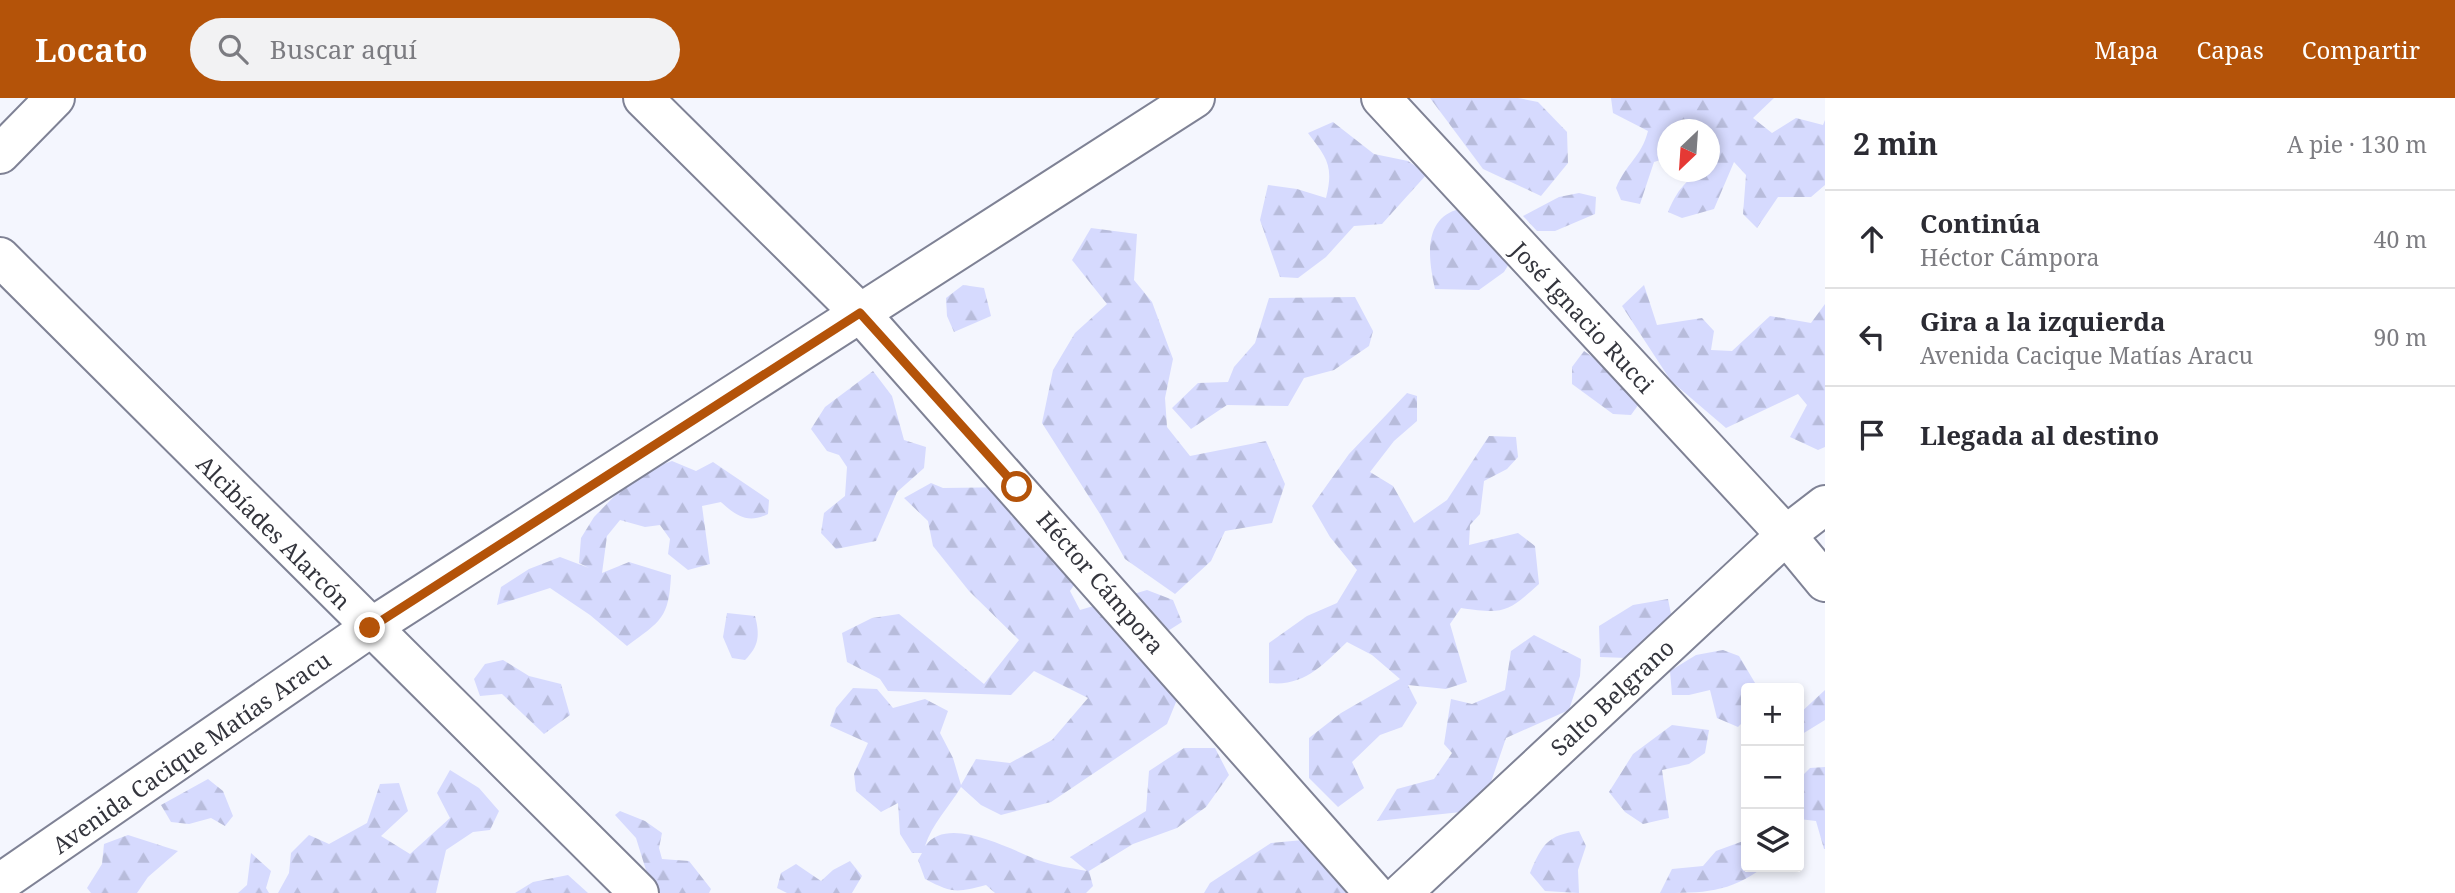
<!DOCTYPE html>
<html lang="es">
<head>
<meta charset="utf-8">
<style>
	:root { --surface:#fff; --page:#f2f2f3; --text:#2b2b33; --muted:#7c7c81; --line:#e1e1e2; --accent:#b45309 }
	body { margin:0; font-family:"Noto Serif",serif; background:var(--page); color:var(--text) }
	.controls { position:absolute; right:21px; bottom:21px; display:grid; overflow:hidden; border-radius:7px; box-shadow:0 4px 10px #0003 }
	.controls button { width:63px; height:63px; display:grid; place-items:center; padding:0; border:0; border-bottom:2px solid var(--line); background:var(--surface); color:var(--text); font:35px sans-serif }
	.compass { position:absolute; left:1657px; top:21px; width:63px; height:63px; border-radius:50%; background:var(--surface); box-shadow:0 4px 10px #0003; rotate:205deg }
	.stop { position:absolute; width:21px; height:21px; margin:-16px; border:5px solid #b45309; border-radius:50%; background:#fff }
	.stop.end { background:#b45309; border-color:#fff; box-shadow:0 2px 7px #0008 }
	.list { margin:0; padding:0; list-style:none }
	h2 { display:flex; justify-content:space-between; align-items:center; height:91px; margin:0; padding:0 28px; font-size:30px }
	h2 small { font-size:23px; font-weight:400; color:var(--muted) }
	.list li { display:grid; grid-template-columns:46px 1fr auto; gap:21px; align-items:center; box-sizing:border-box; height:98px; padding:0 28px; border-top:2px solid var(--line) }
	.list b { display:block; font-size:26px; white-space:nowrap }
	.list p { margin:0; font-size:23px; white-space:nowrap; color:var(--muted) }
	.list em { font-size:23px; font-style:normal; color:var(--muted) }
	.icon { flex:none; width:38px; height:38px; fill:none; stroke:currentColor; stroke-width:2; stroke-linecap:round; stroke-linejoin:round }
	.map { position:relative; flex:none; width:1825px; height:795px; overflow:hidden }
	header { display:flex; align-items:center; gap:42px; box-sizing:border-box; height:98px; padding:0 35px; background:var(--accent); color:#fff }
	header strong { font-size:33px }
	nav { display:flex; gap:38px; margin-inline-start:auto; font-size:24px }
	.search { width:490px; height:63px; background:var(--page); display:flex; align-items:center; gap:18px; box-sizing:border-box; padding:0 24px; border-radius:38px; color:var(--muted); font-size:26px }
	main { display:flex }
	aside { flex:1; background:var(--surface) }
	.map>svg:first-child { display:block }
	.forest { fill:url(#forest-firs) }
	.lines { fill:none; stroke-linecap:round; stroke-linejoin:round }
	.street-casing { stroke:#7f8295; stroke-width:42 }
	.street { stroke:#fff; stroke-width:38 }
	.route { stroke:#b45309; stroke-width:9 }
	.labels { text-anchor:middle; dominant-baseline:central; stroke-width:7; stroke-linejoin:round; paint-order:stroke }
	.street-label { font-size:23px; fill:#34353d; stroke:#fff }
</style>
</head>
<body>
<header>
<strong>Locato</strong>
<div class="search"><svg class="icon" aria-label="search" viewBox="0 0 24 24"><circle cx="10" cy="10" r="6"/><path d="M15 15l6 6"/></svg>Buscar aquí</div>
<nav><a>Mapa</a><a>Capas</a><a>Compartir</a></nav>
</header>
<main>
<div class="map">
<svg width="1825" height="795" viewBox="0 0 1825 795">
	<defs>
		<pattern id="forest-firs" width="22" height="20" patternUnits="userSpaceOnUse" patternTransform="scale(1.75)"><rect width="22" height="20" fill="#d6dafe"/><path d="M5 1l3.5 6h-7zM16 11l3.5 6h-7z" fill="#b8bcdb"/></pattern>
	</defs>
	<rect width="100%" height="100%" fill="#f4f6fe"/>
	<g class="forest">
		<polygon points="1430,0 1518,0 1538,4 1567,34 1568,65 1541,98 1483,71"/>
		<path d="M 1611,0 L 1774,0 L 1753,20 L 1772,35 L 1796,20 L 1823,27 L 1825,22 L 1825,87 L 1811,99 L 1778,99 L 1757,130 L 1743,116 L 1746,77 L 1734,64 L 1714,111 L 1682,120 L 1668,114 C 1675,97 1688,74 1710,74 L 1710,32 L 1668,32 L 1667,60 L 1654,64 L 1640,106 L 1621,102 L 1616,90 C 1626,65 1641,60 1648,33 L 1613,15 Z"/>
		<path d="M 1333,24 L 1374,56 L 1408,63 L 1427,76 L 1382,126 L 1354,128 L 1326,159 L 1298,180 L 1280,179 L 1260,122 L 1268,87 L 1297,91 L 1326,100 C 1334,68 1327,60 1308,35 Z"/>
		<polygon points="1579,95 1596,99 1595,116 1555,133 1537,133 1523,118 1559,99"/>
		<path d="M 1496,107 L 1519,121 L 1524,141 L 1504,174 L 1479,192 L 1435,191 C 1429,164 1422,123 1456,112 C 1469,108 1483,108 1496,107 Z"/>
		<polygon points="1091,130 1137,136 1134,182 1152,204 1173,261 1165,300 1167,329 1190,358 1266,343 1285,386 1272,425 1225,433 1211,463 1175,496 1125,461 1100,416 1042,325 1053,272 1075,235 1107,206 1072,162"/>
		<polygon points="963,187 984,190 991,218 954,234 947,218 946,200"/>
		<polygon points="1644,187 1657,227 1702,220 1714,233 1711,252 1732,253 1770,218 1811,225 1825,206 1825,349 1818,352 1790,339 1807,307 1798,296 1726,330 1671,283 1622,208"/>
		<polygon points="1355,199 1373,233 1369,248 1334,272 1304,280 1288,308 1227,307 1191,331 1172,310 1198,285 1228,284 1234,269 1255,245 1269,200"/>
		<polygon points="1584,253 1646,296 1631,317 1613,316 1572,286 1572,269"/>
		<polygon points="873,273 892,298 904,342 926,349 924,370 897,394 876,443 836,451 821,435 824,415 845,398 847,369 839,357 827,353 811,331 825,309"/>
		<path d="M 1407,295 L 1417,298 L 1417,323 L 1394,343 L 1370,374 L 1393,388 L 1414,425 L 1447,402 L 1489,338 L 1516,339 L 1518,359 L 1507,371 L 1484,383 L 1480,416 L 1470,427 L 1469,447 L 1518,435 L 1535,448 L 1539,486 C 1507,515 1504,516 1461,510 L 1450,526 L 1467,584 L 1446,591 L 1408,587 L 1417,605 L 1402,629 L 1380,637 L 1352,664 L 1364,690 L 1338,709 L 1309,680 L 1309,640 L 1341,615 L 1400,581 L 1372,557 L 1347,544 C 1324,566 1304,589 1269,585 L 1269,545 L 1307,518 L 1337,505 L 1357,472 L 1330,439 L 1312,408 L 1349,356 Z"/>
		<path d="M 672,363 L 696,373 L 713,364 L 769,402 L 768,416 C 748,426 736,418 721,404 L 702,408 L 710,466 L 688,472 L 668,456 L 670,441 L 660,427 L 645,429 L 620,422 L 607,438 L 602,475 L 629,464 L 671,477 C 669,520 661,523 627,548 L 590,517 L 550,490 L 497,507 L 501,489 L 529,471 L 560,459 L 589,470 L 579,465 L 581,440 L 594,419 L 637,375 Z"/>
		<path d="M 931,385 L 943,390 L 1017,389 L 1011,418 L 1026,425 L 1074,424 L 1093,459 L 1070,493 L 1080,512 L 1147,492 L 1173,502 L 1182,524 L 1163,536 L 1183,587 L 1167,626 L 1051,704 L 1001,717 L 981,707 L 961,689 C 949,709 932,726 925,748 C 948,716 1011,752 1038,762 C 1054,768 1071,770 1087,773 L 1070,759 L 1146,713 L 1149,673 L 1184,650 L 1215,650 L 1229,677 L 1206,709 L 1177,730 L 1133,746 L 1089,773 L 1093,788 L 1086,795 L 995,795 L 986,787 C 956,795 952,795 925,781 L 918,762 L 922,755 L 912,755 L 900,736 L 898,705 L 881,714 L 856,693 L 854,676 L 868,645 L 830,628 L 836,610 L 853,590 L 877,591 L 893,610 L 925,601 L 948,613 L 940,635 L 953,660 L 961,687 L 976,661 L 1010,665 L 1052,642 L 1088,600 L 1034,573 L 1011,597 L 888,593 L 880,581 L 847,564 L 842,535 L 872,520 L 899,516 L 984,586 L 1019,542 L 969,493 L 933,448 L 928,423 L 904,400 Z"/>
		<polygon points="1668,501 1672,521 1627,560 1600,559 1599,528 1633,507"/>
		<path d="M 727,515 L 755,518 C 760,537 759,548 745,562 L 732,560 L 723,539 Z"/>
		<polygon points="1534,537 1581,561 1580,578 1569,612 1506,640 1491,684 1461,714 1377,723 1397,691 1434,681 1452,655 1444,646 1451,601 1472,606 1505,592 1511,553"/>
		<polygon points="1723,552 1739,558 1758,590 1746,590 1746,621 1738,629 1717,620 1710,592 1689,597 1672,597 1670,573 1696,557"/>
		<polygon points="503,562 529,578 561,586 570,617 544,636 502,596 480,598 474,581 485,566"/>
		<polygon points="1825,592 1825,622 1799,638 1799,616"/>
		<polygon points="1672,627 1709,632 1705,655 1689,666 1662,672 1669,720 1643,726 1625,714 1609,694 1633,656"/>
		<polygon points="1825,669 1825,751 1824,751 1816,723 1799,721 1799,681 1810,670"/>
		<polygon points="450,672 479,690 499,713 490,732 473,734 446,752 436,795 278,795 289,775 291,755 309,737 329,746 367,725 380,686 399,685 408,713 381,738 410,756 450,720 437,695"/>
		<polygon points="208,681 223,693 233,718 225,728 211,720 189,726 171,724 161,707"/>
		<polygon points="620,713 645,723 662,735 659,750 662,761 689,763 711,791 709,795 659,795 650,785 636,740 615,717"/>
		<path d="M 1579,733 L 1586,748 L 1578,772 L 1579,795 L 1545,793 L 1530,775 C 1542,747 1547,737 1579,733 Z"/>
		<polygon points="128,737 178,753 148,779 137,795 91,795 87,790 102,766 104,746"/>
		<polygon points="1303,742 1349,795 1204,795 1210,785 1271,745"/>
		<path d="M 1746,742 L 1746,769 L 1764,769 C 1729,795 1703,795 1660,795 L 1672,771 L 1703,768 L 1716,753 Z"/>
		<polygon points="251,755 271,773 266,790 269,795 238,795 247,787"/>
		<polygon points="850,763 862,778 852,795 787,795 777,790 781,775 796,766 821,783 833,772"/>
		<polygon points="568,777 588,795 515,795 533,784"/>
	</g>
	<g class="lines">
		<g class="street-casing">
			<g id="street">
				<polyline points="643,0 860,215 1374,795"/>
				<polyline points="1381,0 1786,437 1825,484"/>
				<polyline points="0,56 55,0"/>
				<polyline points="0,159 639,795"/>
				<polyline points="0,785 370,530 1195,0"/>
				<polyline points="1402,795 1786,437 1825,407"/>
			</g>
		</g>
		<use href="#street" class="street"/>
	</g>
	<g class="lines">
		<polyline class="route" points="370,530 860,215 1017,389"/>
	</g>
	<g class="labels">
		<g class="street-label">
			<text transform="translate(1583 219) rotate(47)">José Ignacio Rucci</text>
			<text transform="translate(274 434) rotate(45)">Alcibíades Alarcón</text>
			<text transform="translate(1101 484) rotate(49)">Héctor Cámpora</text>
			<text transform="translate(1612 599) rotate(-43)">Salto Belgrano</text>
			<text transform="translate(191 654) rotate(-35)">Avenida Cacique Matías Aracu</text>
		</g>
	</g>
</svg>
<div class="controls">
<button>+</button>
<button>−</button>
<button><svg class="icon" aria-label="layers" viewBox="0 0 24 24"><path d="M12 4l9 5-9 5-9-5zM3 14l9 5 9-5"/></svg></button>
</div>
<svg class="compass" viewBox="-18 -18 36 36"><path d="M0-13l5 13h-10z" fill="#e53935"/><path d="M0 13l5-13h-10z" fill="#7c7c81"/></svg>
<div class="stop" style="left:1017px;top:389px"></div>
<div class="stop end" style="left:370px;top:530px"></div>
</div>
<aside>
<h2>2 min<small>A pie · 130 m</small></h2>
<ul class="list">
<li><svg class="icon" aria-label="ahead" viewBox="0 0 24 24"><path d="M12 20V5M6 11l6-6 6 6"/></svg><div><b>Continúa</b><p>Héctor Cámpora</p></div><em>40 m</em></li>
<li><svg class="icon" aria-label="left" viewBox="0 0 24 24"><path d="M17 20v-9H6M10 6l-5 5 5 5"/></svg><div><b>Gira a la izquierda</b><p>Avenida Cacique Matías Aracu</p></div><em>90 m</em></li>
<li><svg class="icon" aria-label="arrive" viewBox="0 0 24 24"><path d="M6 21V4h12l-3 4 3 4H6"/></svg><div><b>Llegada al destino</b></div></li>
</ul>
</aside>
</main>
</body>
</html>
